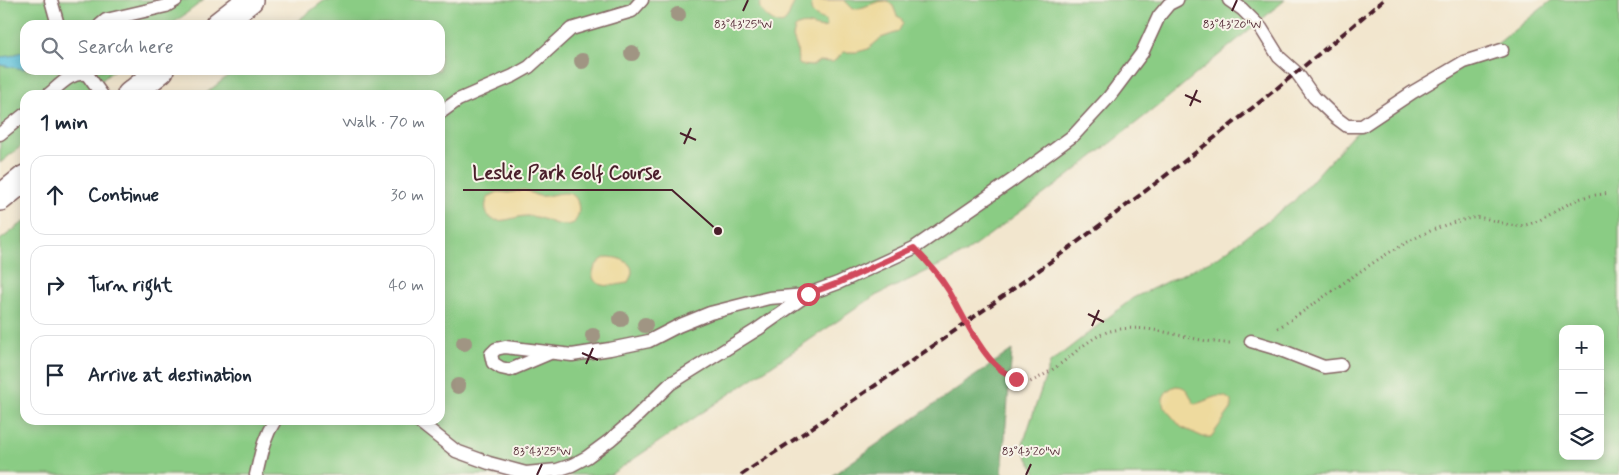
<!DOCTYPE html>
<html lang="en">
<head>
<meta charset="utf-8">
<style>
	:root { --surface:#fff; --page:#f6f6f7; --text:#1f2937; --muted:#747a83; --line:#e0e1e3 }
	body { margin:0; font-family:Mynerve,sans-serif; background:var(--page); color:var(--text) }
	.controls { position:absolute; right:15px; bottom:15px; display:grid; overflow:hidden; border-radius:10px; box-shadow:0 2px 12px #0003 }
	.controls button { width:45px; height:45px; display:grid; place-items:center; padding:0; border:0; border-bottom:1px solid var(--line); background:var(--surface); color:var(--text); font:25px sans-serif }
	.stop { position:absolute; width:15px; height:15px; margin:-11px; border:4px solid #d1495b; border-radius:50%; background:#fff }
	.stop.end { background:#d1495b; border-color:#fff; box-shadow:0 1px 5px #0008 }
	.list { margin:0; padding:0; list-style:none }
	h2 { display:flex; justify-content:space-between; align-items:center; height:65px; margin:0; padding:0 20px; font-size:21px }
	h2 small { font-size:16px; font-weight:400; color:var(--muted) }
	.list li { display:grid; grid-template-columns:32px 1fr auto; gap:15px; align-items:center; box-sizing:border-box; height:80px; margin:0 10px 10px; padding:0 10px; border:1px solid var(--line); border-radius:15px }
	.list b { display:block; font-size:19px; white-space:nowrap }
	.list em { font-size:16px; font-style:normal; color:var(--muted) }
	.icon { flex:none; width:28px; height:28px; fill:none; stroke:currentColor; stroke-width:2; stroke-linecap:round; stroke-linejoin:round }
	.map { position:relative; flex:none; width:1619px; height:475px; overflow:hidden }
	.search { position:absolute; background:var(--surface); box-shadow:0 2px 12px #0003; left:20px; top:20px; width:425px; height:55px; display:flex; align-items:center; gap:12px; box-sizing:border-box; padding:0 18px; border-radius:15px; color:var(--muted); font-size:19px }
	.panel { position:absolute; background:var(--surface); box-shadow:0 2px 12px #0003; left:20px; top:90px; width:425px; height:335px; border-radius:15px }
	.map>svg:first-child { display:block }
	.green { fill:#8acc84; stroke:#6a7658; fill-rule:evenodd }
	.forest { fill:#6fb072; stroke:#5c684e }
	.sand { fill:#eeda9e; stroke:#9c7c64 }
	.water { fill:#5ec2dc; stroke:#547084 }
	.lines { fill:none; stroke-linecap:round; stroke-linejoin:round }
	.lane-casing { stroke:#856564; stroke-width:15 }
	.street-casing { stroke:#856564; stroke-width:28 }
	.path { stroke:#856564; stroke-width:3; stroke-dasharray:1 4; stroke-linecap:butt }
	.lane { stroke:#fff; stroke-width:12 }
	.street { stroke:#fff; stroke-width:25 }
	.rail { stroke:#4a1f2b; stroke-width:4; stroke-dasharray:8 4; stroke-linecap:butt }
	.tree { fill:#a09583 }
	.route { stroke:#d1495b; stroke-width:6 }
	.ticks { fill:none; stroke:#4a1f2b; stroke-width:2 }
	.ticks-label { font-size:12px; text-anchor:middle; fill:#4a1f2b; stroke:#f7f3e8; stroke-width:4; stroke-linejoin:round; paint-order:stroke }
	.leader { fill:none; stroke:#4a1f2b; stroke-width:2 }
	.callout-dot { fill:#4a1f2b; stroke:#f7f3e8; stroke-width:2 }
	.callout-label { font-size:19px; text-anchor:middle; font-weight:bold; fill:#4a1f2b; stroke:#f7f3e8; stroke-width:4; stroke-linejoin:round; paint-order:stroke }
</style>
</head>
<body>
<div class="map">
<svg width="1619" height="475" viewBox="0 0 1619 475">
	<rect width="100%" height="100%" fill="#f7f3e8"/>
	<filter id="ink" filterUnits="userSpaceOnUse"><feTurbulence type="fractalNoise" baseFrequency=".02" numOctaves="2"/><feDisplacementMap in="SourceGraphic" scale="10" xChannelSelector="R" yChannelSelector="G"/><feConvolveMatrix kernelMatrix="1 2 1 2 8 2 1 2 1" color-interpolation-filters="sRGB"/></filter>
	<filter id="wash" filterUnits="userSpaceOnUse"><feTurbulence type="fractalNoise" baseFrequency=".0096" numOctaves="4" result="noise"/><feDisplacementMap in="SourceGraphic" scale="20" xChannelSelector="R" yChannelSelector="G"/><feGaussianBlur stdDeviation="1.12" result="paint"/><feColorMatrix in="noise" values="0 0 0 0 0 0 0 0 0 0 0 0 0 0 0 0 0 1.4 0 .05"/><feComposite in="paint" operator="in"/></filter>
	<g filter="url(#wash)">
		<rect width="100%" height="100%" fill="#f2e6ce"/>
		<g class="green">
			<polygon points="0,0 204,0 171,25 25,25 25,70 114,70 84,95 25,95 25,143 0,163"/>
			<polygon points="325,0 1285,0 1159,105 1063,180 965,253 873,297 610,475 0,475 0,240 25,221 25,420 440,420 440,95 204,95 235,70 440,70 440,25 292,25"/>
			<path d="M 1552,0 L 1619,0 L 1619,475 L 1037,475 L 1022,447 L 1050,363 L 1133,298 L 1218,257 L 1294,201 L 1354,134 L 1492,48 ZM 1563,329 L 1600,329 L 1600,456 L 1563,456 Z"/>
		</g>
		<polygon class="forest" points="1012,350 1002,475 833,475 843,468"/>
		<g class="sand">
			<path d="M 761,0 L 796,0 C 791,6 790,16 785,22 C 778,29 761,12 760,8 C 759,4 760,3 761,0 Z"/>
			<path d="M 813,0 L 844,0 L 853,9 C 865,9 875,0 887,1 L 893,6 L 897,16 L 901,18 L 903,23 L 898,32 L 881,38 L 868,49 L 857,52 L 844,52 L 833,62 L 819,61 L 812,66 L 800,65 L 798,62 L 797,48 L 793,37 L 795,28 C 807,19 815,30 826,27 L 827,25 L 826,20 C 815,17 807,12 813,0 Z"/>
			<path d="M 524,190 C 529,191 533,195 539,196 C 551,198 574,184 578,204 C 580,211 578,217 574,223 C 557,230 545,216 528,216 C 516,215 490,230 486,210 C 485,204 486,201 490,196 L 498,192 L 509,193 Z"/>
			<path d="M 608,257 C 625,258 640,266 627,283 C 621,284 609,287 603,285 C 584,281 595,260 608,257 Z"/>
			<path d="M 1176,386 C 1189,386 1189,396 1194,404 C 1206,403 1220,389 1231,401 L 1231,409 L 1211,437 L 1203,437 L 1181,427 L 1164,407 C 1160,397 1167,389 1176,386 Z"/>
		</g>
		<polygon class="water" points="21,52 25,53 25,68 23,69 0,65 0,57 10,56"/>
	</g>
	<g filter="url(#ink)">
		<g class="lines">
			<g class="lane-casing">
				<g id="lane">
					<polyline points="51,0 58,25"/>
					<polyline points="1229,0 1242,9 1261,28 1279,57 1297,73 1314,97 1335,117 1347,126 1362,126 1413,92 1464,62 1502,50"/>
					<polyline points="100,25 106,20 166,6 176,0"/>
					<polyline points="84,70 102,95"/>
					<path d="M 48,95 C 58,87 73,69 88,75"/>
					<polyline points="440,113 458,100 513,76 529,67 571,29 632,11 642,0"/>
					<polyline points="0,134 25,114"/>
					<polyline points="1251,341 1278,349 1324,367 1341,365"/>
					<polyline points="550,353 510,370 501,368 493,363 491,354 496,349 505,347 572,355 610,349 649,341 678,326 710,313 769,298 806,295"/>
					<polyline points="417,420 456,451 489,463 526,473 557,470 572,465 587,457 610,440 633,420 670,384 758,329 808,294 838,283 914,248 1014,179 1074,135 1109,97 1142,53 1159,16 1169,4 1177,0"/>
					<path d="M 256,475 C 261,454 263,439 275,420"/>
				</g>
			</g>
			<g class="street-casing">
				<g id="street">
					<polyline points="218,25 250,0"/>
					<polyline points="130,95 161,70"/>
					<polyline points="0,198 25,178"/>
				</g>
			</g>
			<g class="path">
				<path d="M 926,261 C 956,292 967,338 999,368 C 1007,376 1019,380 1030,382 C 1037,379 1044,375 1050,371 C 1070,359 1085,340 1107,332 C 1149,319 1190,344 1232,343"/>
				<path d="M 1278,328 C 1336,292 1404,230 1472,218 C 1489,215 1507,229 1525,225 C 1544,221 1561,206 1579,199 C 1588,195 1600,195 1609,193"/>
			</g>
			<use href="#lane" class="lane"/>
			<use href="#street" class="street"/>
			<path class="rail" d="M 741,475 C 817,424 893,375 967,322 C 1110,220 1250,114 1383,0"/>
		</g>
		<g class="tree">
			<circle cx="678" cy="15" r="8"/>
			<circle cx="632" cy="53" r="8"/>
			<circle cx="582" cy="61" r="8"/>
			<circle cx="621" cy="319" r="8"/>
			<circle cx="645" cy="325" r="8"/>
			<circle cx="593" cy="336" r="8"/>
			<circle cx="464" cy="343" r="8"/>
			<circle cx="458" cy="386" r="8"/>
		</g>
	</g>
	<g class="lines" filter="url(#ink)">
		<path class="route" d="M 808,294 L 838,283 L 914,248 C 927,261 939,275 949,291 C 962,313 979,352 1000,369 C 1005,373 1011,376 1016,379"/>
	</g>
	<path class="ticks" d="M 743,11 L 748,0M 1232,11 L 1237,0M 1185,95 L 1201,102M 1190,106 L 1197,90M 680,133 L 696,140M 684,144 L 691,128M 1088,314 L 1104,322M 1092,326 L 1099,310M 582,353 L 598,360M 586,364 L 593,348M 537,475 L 542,464M 1026,475 L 1031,464"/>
	<g class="ticks-label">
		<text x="743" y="28">83°43'25"W</text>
		<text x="1232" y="28">83°43'20"W</text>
		<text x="542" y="455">83°43'25"W</text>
		<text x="1031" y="455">83°43'20"W</text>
	</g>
	<path class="leader" d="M718 231L672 190H463"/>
	<circle class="callout-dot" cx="718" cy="231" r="5"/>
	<g class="callout-label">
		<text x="567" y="179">Leslie Park Golf Course</text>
	</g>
</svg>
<div class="controls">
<button>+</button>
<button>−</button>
<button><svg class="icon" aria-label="layers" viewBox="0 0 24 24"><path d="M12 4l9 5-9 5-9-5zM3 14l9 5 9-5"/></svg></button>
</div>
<div class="stop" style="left:808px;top:294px"></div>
<div class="stop end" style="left:1016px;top:379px"></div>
<div class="search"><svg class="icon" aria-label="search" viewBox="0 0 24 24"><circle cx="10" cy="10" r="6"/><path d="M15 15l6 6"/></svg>Search here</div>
<section class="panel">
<h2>1 min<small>Walk · 70 m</small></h2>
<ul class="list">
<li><svg class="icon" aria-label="ahead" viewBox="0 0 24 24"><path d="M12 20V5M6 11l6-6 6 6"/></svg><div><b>Continue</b></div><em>30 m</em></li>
<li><svg class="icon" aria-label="right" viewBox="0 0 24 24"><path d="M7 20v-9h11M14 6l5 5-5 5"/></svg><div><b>Turn right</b></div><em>40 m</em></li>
<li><svg class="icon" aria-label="arrive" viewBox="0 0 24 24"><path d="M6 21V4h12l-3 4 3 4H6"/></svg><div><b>Arrive at destination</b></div></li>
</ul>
</section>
</div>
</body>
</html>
